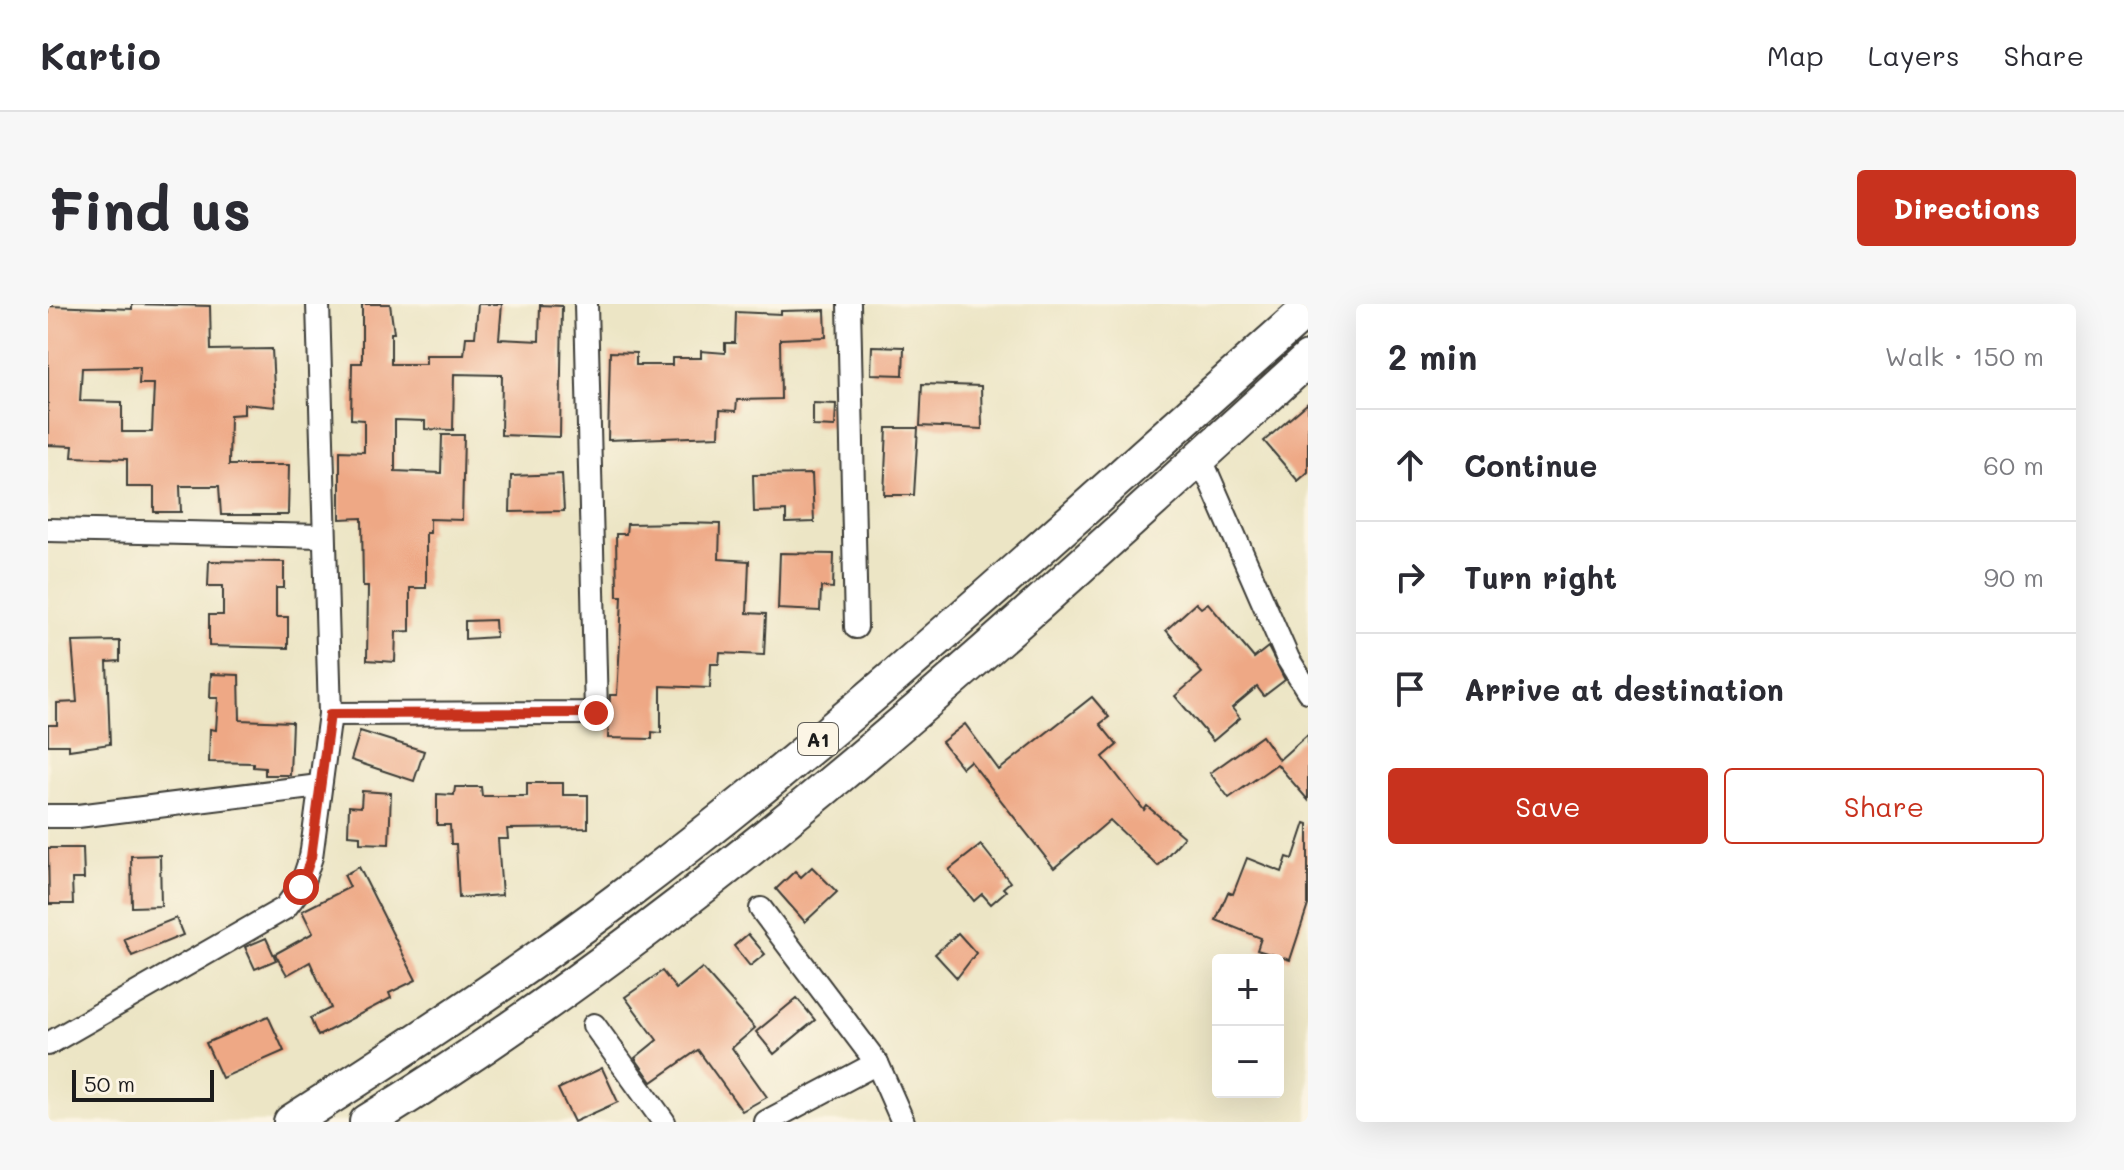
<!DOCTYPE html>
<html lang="en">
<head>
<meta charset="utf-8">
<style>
	:root { --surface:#fff; --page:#f7f7f7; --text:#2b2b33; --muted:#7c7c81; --line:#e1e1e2; --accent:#c8321e }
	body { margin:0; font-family:Mali,sans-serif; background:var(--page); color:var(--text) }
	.controls { position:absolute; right:24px; bottom:24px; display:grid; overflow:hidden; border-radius:8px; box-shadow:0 8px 32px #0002 }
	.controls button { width:72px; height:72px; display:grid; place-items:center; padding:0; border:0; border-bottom:2px solid var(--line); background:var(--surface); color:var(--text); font:40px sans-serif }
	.scale { position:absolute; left:24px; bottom:20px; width:142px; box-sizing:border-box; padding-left:8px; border:4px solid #1c1c1c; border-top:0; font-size:22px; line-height:28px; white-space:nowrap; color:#1c1c1c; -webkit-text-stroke:6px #fcf5e5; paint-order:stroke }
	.stop { position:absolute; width:24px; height:24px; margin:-18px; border:6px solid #c8321e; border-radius:50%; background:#fff }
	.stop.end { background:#c8321e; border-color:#fff; box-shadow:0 2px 8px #0008 }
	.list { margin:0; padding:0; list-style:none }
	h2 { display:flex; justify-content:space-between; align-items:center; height:104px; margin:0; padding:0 32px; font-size:34px }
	h2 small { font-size:26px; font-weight:400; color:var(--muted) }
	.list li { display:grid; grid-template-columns:52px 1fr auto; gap:24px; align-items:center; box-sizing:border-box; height:112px; padding:0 32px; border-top:2px solid var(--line) }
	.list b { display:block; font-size:30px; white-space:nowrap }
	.list em { font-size:26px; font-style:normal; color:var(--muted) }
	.actions { display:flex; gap:16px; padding:24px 32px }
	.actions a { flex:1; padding:18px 0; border:2px solid var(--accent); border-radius:8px; text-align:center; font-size:28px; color:var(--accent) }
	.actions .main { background:var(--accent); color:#fff }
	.icon { flex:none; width:44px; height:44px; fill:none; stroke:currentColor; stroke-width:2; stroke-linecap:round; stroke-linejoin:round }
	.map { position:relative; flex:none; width:1260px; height:818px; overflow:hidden; border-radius:8px }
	header { display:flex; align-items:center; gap:48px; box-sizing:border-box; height:112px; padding:0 40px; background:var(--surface); border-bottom:2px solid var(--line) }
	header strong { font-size:38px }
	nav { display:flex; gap:44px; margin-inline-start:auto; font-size:28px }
	.intro { display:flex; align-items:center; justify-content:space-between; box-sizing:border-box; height:192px; padding:0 48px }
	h1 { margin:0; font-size:56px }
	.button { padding:20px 36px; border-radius:8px; background:var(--accent); color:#fff; font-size:28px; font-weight:700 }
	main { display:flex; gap:48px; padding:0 48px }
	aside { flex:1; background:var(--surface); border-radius:8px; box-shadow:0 8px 32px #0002 }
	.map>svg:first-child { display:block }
	.building { fill:#eea885; fill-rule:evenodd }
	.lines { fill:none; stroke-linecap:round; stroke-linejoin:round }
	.minor-casing { stroke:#3b3a35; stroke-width:26 }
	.primary-casing { stroke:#3b3a35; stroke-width:38 }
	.minor { stroke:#fff; stroke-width:22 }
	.primary { stroke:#fff; stroke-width:34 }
	.route { stroke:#c8321e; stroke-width:10 }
	.labels { text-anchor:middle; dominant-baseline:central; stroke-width:6; stroke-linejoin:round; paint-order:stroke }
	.shield { fill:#fcf5e5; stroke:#5f5d58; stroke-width:2 }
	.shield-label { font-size:20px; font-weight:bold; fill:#1c1c1c }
</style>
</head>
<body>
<header>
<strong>Kartio</strong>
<nav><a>Map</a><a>Layers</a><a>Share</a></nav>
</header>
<div class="intro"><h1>Find us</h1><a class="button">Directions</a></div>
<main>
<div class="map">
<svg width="1260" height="818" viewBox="0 0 1260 818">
	<rect width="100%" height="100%" fill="#fcf5e5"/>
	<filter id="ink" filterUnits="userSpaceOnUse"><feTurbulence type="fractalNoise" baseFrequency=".0125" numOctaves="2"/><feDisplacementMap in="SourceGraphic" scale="16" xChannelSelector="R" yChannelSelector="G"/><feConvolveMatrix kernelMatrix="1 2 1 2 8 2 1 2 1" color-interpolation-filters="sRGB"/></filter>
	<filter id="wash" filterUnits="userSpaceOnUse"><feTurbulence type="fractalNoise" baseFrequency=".006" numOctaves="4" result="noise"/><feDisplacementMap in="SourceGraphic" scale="32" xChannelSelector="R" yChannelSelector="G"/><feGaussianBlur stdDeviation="1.8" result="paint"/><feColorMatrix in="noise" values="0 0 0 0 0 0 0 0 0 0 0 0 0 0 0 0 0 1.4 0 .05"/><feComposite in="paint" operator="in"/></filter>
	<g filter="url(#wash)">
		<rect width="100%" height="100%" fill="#ece5c5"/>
		<g id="blocks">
			<g class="building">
				<path d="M 84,0 L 162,2 L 163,46 L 224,45 L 227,103 L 196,100 L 196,110 L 182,111 L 181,161 L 241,161 L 240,211 L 173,211 L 171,182 L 132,182 L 133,208 L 106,208 L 106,183 L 79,183 L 79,155 L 24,153 L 25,142 L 0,141 L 0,2 L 84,5 ZM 92,63 L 91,80 L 106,80 L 104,128 L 74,128 L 74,98 L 32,97 L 34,64 Z"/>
				<polygon points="314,0 342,0 346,29 343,29 343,60 378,60 378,51 416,51 418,33 427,33 430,0 454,0 451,35 491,37 492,1 514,2 512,133 453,131 454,71 406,70 405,126 377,125 377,117 347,116 347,167 393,169 394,131 416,131 414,216 382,215 382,229 378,229 378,284 362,284 362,327 348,328 347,358 319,356 320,282 315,282 314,214 292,215 292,147 316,148 316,116 303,115 304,59 314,59"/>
				<polygon points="777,6 778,33 732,35 733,95 689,96 688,107 672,106 671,132 560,136 562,48 588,49 588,61 624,61 624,54 653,54 653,47 677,49 677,39 687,39 688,8 733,10 733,7"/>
				<polygon points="824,42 856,43 855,71 823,70"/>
				<polygon points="874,80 933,82 934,125 872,122"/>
				<polygon points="765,99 788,100 787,123 765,122"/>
				<polygon points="1260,99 1260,168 1250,177 1216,137"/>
				<polygon points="839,124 870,124 866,191 836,191"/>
				<polygon points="514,170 516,207 462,208 463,172"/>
				<polygon points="764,170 766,218 738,219 738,207 706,208 705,171"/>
				<polygon points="636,219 672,220 671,255 701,257 699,309 718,310 716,351 672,349 671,360 663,360 662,384 613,382 613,429 604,428 604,435 560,434 562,391 569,391 572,339 574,292 569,292 568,230 578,230 579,220"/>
				<polygon points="732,249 786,250 785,284 773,283 772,307 730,305"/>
				<polygon points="161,257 236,258 236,284 228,284 228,313 240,313 240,344 161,342 161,311 175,311 175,282 160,282"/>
				<polygon points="1148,299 1153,304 1160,299 1206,354 1220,343 1237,376 1216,392 1209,383 1184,404 1192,414 1165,437 1127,392 1154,369 1118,326"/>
				<polygon points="447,316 448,333 417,335 417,317"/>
				<polygon points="72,337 72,357 59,358 62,440 21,446 21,441 0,441 0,421 9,421 9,399 29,398 24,338"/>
				<polygon points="163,370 191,371 192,416 244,418 242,471 217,471 217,464 205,463 205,459 161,458 162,425 168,426 170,394 162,394"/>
				<polygon points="1044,393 1061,413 1052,420 1069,441 1055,453 1096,506 1099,502 1136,533 1110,562 1062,516 1006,564 922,457 914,464 894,438 917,420 951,466"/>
				<polygon points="312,427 376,447 366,477 303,456"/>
				<polygon points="1260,430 1260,496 1229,460 1181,494 1162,469 1214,432 1231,456"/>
				<polygon points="479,479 515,479 515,491 540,491 540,524 459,525 460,535 450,535 454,591 411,594 408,540 403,540 402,521 389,521 389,490 406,491 407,483 433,483 434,492 479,492"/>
				<polygon points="314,487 343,489 341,540 312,539 312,532 300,531 301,502 313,503"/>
				<polygon points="1257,519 1260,520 1260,601 1242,656 1209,646 1213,634 1168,616 1180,588 1185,590 1199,554 1234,568 1239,553 1245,555"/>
				<polygon points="933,541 962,578 955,584 958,587 943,600 934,590 926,597 901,566"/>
				<polygon points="0,544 35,544 36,575 24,575 25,600 1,600"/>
				<polygon points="112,551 113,602 84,603 83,552"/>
				<polygon points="311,563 368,676 341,689 343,694 270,732 262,714 283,704 262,658 239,671 227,650 265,629 254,607 302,583 296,571"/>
				<polygon points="764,563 789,588 757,618 728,585 747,567 753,573"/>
				<polygon points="128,614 135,631 84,652 76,635"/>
				<polygon points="910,629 928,649 909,674 887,650"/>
				<polygon points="700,630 717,650 702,662 686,642"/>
				<polygon points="218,634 228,656 207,665 197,643"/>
				<polygon points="654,664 707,724 684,744 719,793 694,807 650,746 604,778 587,754 609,736 577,693 614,667 628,685"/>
				<polygon points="749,694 767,716 726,750 708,728"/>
				<polygon points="220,712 236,747 174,774 158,739"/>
				<polygon points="554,764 570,798 526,818 510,785"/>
			</g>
		</g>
	</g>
	<g filter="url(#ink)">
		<use href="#blocks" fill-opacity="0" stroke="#3b3a35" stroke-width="2"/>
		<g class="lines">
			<g class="minor-casing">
				<g id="minor">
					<polyline points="801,0 808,323"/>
					<polyline points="1152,153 1240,355 1260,387"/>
					<polyline points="0,226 275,232"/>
					<polyline points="282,410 548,409 538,0"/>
					<polyline points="0,512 30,512 271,482"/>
					<polyline points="713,605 829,759 855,818"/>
					<polyline points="546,721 616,818"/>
					<polyline points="0,740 237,604 253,583 263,553 282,410 270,0"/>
					<polyline points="718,818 829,759"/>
				</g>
			</g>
			<g class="primary-casing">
				<g id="primary">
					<path d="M 243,818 C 355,747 468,673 574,593 C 814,413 1035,204 1260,5"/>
					<path d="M 319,818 C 663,607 963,326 1260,55"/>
				</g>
			</g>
			<use href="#minor" class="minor"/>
			<use href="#primary" class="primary"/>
		</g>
	</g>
	<g class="lines" filter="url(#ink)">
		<polyline class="route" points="253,583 263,553 282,410 548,409"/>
	</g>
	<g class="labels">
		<rect class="shield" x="750" y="419" width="40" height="32" rx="6"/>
		<g class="shield-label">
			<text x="770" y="435">A1</text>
		</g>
	</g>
</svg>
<div class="controls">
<button>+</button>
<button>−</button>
</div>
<div class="scale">50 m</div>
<div class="stop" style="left:253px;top:583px"></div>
<div class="stop end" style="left:548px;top:409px"></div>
</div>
<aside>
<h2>2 min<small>Walk · 150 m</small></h2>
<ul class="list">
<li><svg class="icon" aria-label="ahead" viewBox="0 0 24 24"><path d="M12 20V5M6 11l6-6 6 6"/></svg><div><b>Continue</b></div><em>60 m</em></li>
<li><svg class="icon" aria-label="right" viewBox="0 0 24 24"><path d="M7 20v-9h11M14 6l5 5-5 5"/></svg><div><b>Turn right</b></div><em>90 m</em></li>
<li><svg class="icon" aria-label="arrive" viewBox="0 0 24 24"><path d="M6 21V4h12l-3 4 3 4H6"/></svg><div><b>Arrive at destination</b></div></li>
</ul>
<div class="actions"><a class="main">Save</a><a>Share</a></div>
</aside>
</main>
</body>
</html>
